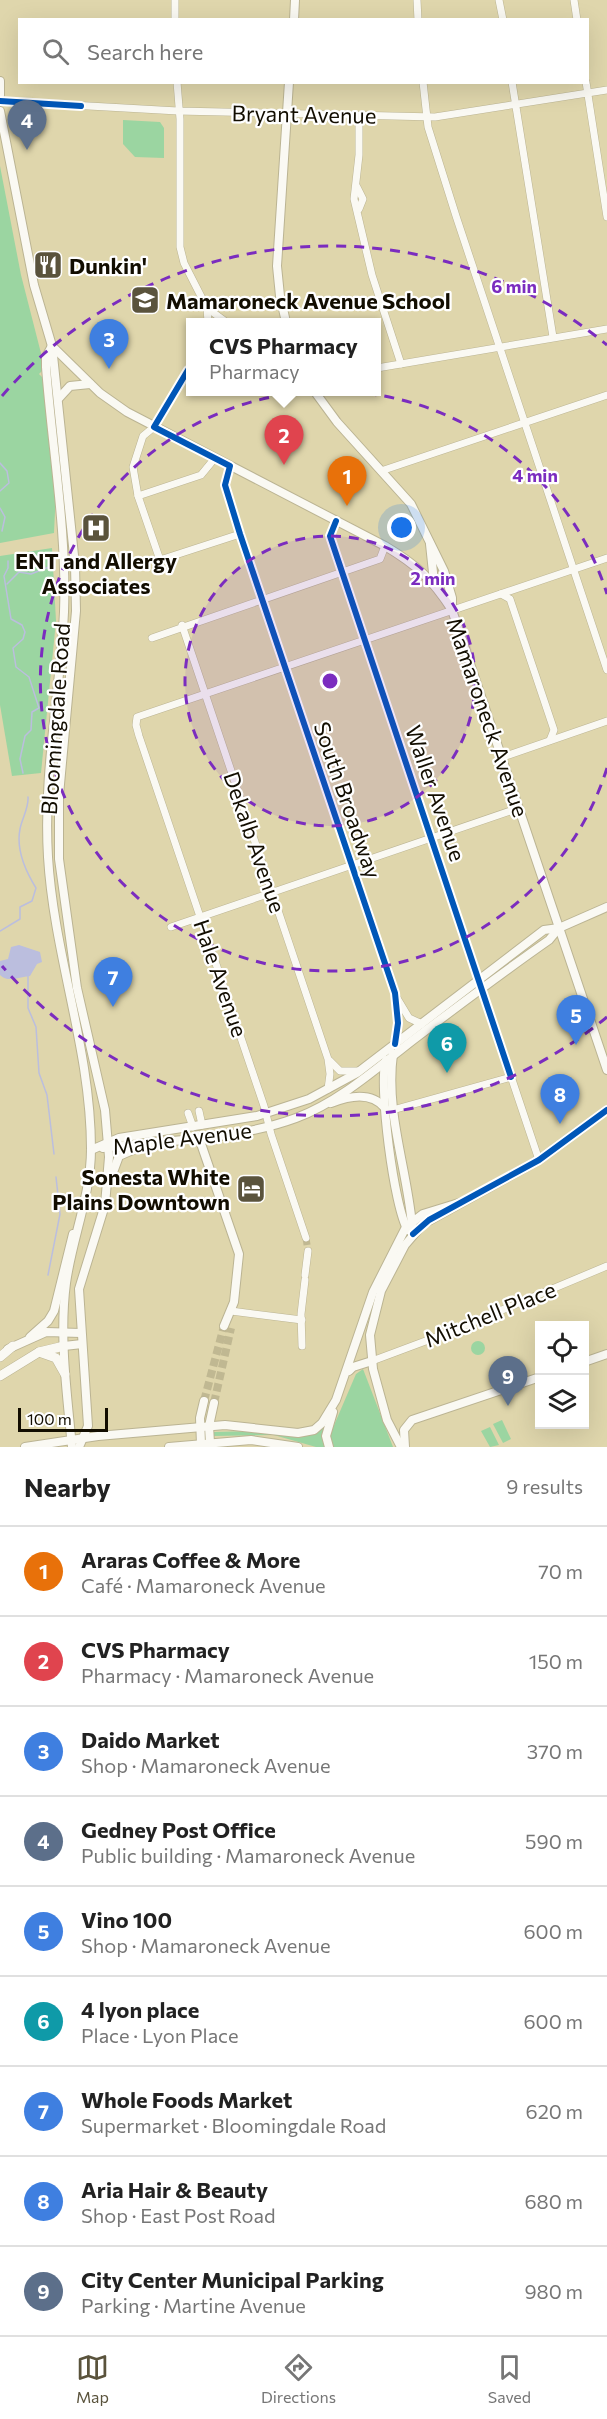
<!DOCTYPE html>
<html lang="en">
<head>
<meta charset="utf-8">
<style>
	:root { --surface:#fff; --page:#f2f2f2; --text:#222; --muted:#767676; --line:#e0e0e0; --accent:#5a533c }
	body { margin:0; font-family:Commissioner,sans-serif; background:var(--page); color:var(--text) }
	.controls { position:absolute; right:18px; bottom:18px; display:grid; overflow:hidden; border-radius:0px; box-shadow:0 6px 24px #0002 }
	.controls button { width:54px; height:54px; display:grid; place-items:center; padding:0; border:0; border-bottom:2px solid var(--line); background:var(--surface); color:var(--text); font:30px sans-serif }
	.scale { position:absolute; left:18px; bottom:15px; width:90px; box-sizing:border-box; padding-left:6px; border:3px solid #120d00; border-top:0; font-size:16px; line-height:21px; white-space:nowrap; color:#120d00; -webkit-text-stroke:4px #fff; paint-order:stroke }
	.you { position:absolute; left:402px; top:528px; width:21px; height:21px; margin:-15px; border:4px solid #fff; border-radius:50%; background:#1a73e8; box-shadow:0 0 0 9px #1a73e833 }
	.badge { display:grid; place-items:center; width:39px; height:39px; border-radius:50%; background:var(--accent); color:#fff; font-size:20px; font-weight:700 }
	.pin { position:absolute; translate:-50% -50px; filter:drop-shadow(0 2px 3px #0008) }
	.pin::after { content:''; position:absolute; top:32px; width:21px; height:18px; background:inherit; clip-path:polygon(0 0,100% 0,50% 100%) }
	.popup { position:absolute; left:186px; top:318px; width:195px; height:78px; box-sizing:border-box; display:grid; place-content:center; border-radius:0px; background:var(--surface); filter:drop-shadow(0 2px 4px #0005); font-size:20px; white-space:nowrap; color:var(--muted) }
	.popup b { font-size:22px; color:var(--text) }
	.popup::after { content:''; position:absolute; left:50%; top:100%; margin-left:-12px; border:12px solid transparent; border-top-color:var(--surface) }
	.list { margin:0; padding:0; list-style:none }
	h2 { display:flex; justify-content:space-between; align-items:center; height:78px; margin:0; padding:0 24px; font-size:26px }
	h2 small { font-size:20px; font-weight:400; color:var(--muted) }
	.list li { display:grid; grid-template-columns:39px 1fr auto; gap:18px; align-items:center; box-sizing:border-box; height:90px; padding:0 24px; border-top:2px solid var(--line) }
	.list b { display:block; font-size:22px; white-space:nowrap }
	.list p { margin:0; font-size:20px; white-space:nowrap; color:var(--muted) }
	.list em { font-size:20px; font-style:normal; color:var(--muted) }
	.icon { flex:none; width:33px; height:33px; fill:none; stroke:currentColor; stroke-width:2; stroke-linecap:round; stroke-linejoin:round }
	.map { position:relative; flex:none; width:607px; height:1447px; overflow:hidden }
	.search { position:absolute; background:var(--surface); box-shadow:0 6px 24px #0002; left:18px; right:18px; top:18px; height:66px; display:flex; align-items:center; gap:15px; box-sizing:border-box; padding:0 21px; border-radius:0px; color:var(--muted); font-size:22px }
	.sheet { height:888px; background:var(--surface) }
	nav { display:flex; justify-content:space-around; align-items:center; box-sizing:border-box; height:84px; border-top:2px solid var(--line); background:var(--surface); font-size:16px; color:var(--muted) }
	nav a { display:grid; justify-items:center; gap:3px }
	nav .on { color:var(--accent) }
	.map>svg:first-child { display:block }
	.green { fill:#9bd5a1 }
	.water { fill:#bbbede }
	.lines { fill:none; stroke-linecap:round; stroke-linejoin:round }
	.stream { stroke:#bbbede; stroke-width:1.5 }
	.minor-tunnel { stroke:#c0b892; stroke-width:7; stroke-dasharray:7 3.5; stroke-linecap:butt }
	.major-tunnel { stroke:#c0b892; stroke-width:8; stroke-dasharray:8 4; stroke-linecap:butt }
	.minor-casing { stroke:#bbb493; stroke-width:8 }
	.major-casing { stroke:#bbb493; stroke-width:10 }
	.highway-casing { stroke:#bbb493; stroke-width:10 }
	.minor { stroke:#faf9f3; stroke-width:7 }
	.major { stroke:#faf9f3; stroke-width:8 }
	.highway { stroke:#faf9f3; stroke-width:9 }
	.cycleway-casing { stroke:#fff; stroke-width:10 }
	.cycleway { stroke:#0057b8; stroke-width:6 }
	.ring { fill:none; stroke:#7b2cbf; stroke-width:3; stroke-dasharray:10 8 }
	.labels { text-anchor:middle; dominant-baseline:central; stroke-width:4.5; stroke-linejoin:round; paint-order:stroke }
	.street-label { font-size:22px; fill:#120d00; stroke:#fff }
	.poi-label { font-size:22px; font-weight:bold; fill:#120d00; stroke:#fff; text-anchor:start }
	.centre { fill:#7b2cbf; stroke:#fff; stroke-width:3 }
	.ring-label { font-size:18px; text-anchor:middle; font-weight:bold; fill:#7b2cbf; stroke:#fff; stroke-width:4.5; stroke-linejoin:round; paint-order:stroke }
</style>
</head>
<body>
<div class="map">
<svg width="607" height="1447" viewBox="0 0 607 1447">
	<rect width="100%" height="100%" fill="#dfd6ac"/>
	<g class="green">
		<polygon points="123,120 160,122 164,128 164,158 135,157 123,144"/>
		<polygon points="0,166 21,275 43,361 43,370 39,374 43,378 56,490 54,533 0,543"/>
		<polygon points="52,548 56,621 41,773 12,776 0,705 0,556"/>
		<circle cx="478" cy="1348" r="7"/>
		<polygon points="363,1369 393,1447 316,1447 274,1435 212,1436 214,1432 253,1431 302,1436 315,1434 323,1427 332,1430 356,1374"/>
		<polygon points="502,1420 511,1439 503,1443 493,1424"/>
		<polygon points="490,1427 499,1445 490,1447 481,1431"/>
	</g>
	<path class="water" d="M 19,945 L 40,952 L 42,962 L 37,964 L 30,976 C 19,977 8,983 0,975 L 0,961 L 8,959 L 11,947 Z"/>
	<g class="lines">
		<g class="stream">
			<polyline points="0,463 7,471 9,483 0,491"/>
			<polyline points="0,508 5,517 2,531"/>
			<polyline points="8,561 8,568 4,576 11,619 22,625 25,632 23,639 13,648 16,667 29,677 39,708 32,712 31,730 25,736 20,759 23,773"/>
			<polyline points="7,584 19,572 31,574 49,567"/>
			<path d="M 0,931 L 20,919 L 20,907 L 32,901 L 36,888 C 26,872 16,849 20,829 C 22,818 29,808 28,797"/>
			<polyline points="28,976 28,1008 36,1027 39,1073 47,1095 54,1154"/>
			<polyline points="48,1275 60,1214 56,1177"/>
		</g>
		<polyline class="minor-tunnel" points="306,1238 308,1251"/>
		<g class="major-tunnel">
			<polyline points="204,1401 224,1326"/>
			<polyline points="214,1403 231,1328"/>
		</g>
		<g class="minor-casing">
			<g id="minor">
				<polyline points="175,0 175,20"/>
				<polyline points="417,0 418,20"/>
				<polyline points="499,0 503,20"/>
				<polyline points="574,0 577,20"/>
				<polyline points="177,82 180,119 180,247 184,263 207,308 226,322"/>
				<polyline points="423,82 428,127 456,216 607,670"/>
				<polyline points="512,82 553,337"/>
				<polyline points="586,82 607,217"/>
				<polyline points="0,101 178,111 435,117 607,90"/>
				<polyline points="359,116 359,155 354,199 372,275 401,364"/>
				<polyline points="357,187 363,199 359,209"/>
				<polyline points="207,308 208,322"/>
				<polyline points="191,366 154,427 143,436 133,467 138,496 160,560 240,534"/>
				<polyline points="377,368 607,329"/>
				<polyline points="230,466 225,485 240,534 395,993 398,1023 395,1044"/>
				<polyline points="381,471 607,395"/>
				<polyline points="138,496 201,475 215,458"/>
				<polyline points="336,521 330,536 539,1160"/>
				<polyline points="501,594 510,599 554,730 550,740"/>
				<polyline points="182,625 328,1059 330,1074 328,1089"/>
				<polyline points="152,638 380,559 385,546"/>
				<polyline points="503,757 607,721"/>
				<polyline points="171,927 519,808"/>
				<polyline points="397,998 409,1018 422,1024"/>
				<polyline points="330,1061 340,1071 359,1071"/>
				<polyline points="199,1111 202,1125"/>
				<polyline points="389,1111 511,1077"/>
				<polyline points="188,1113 193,1127"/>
				<polyline points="306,1238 271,1134 264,1106 139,736 136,725 137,717 607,558"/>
				<polyline points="305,1275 308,1251"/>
				<polyline points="231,1311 302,1320"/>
				<polyline points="302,1346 301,1314 305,1280"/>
				<polyline points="372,1361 447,1333 607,1266"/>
			</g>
		</g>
		<g class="major-casing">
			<g id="major">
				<polyline points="294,20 295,0"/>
				<polyline points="0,81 0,95"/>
				<polyline points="0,111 34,285 52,346 75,565 76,611 59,795 59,859 77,988 105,1110 109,1157 105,1205 79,1289 88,1426 79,1447"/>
				<polyline points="286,322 280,296 277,266 289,82"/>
				<path d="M 52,346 L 46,357 L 46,367 C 52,448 67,530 64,612 C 60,694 43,774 48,857 C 54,956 91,1050 91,1149 C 91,1195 72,1239 66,1283 C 59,1337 67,1393 72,1447"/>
				<path d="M 52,346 L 100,393 L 127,412 L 385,546 C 417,565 432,579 452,610 L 607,1070"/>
				<polyline points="315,392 337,422 411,504 444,571 452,598 452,610"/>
				<polyline points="59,398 70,386 90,384"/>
				<polyline points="430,544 434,582"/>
				<path d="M 393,1054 C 385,1112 407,1168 412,1225"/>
				<path d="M 386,1060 C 378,1083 394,1209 408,1230"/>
				<path d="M 331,1103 C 349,1096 371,1091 385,1108"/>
				<polyline points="198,1135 239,1254 234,1302 224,1326"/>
				<path d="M 103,1148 C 168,1139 233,1141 296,1118 C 339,1102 377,1068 413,1040 C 458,1006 503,972 549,940 L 559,928"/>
				<polyline points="91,1150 119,1138 257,1116 309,1099 357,1073 544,930 559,928 607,907"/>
				<polyline points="112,1175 119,1156 135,1149"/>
				<polyline points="30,1337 48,1321 54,1311 73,1234"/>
				<polyline points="64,1346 82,1344"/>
				<polyline points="8,1349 46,1332 81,1333"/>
				<polyline points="584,1362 607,1354"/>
				<polyline points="349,1371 353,1367 372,1361"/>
				<polyline points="210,1443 209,1426 214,1403"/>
				<polyline points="201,1444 200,1418 204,1401"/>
				<polyline points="25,1447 98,1436 225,1425 298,1433 314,1430 322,1423 336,1400 373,1292 406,1227 423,1214 462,1202"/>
				<polyline points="169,1447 251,1440 298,1447"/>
				<polyline points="329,1447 326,1436 333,1412"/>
				<polyline points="401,1447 387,1420 373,1369 370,1335 381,1291 405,1245 423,1224 539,1160 607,1110"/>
				<polyline points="405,1447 404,1430 412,1420 540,1377"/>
			</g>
		</g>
		<g class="highway-casing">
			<g id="highway">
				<polyline points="39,1352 56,1358 65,1374"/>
				<polyline points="0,1357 13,1346"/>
				<polyline points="0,1376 39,1352 64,1346"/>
			</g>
		</g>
		<use href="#minor" class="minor"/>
		<use href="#major" class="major"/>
		<use href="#highway" class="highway"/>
		<g class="cycleway-casing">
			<g id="cycleway">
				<polyline points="0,101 81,106"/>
				<polyline points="188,370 154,427 230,466 225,485 240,534 395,993 398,1023 395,1044"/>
				<polyline points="336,521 330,536 511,1077"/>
				<polyline points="413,1234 429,1220 539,1160 607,1110"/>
			</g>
		</g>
		<use href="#cycleway" class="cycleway"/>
	</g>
	<circle cx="330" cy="681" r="145" fill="#7b2cbf" fill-opacity=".12"/>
	<g class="ring">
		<circle cx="330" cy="681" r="145"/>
		<path d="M607 768A290 290 0 1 1 607 594"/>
		<path d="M607 1017A435 435 0 0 1 2 966M2 396A435 435 0 0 1 607 345"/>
	</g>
	<defs>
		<g id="restaurant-square" transform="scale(1.5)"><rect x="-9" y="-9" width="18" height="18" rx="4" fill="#5a533c" stroke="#fff"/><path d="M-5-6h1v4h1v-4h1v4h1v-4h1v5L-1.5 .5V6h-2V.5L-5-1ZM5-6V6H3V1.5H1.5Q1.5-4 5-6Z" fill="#fff"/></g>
		<g id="school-square" transform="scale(1.5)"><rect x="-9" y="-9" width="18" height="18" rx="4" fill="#5a533c" stroke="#fff"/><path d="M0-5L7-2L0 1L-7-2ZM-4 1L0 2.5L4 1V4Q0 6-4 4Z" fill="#fff"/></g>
		<g id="hospital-square" transform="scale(1.5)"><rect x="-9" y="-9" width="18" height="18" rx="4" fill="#5a533c" stroke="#fff"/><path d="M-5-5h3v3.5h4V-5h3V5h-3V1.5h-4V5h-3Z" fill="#fff"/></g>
		<g id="hotel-square" transform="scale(1.5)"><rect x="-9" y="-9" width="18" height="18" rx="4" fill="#5a533c" stroke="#fff"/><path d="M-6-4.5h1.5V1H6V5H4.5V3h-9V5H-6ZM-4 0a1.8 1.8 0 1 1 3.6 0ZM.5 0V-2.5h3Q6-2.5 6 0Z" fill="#fff"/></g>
	</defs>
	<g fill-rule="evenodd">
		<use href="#restaurant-square" x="48" y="265"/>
		<use href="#school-square" x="145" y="300"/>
		<use href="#hospital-square" x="96" y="528"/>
		<use href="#hotel-square" x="251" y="1189"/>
	</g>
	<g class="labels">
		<g class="street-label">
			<text transform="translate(304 114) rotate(1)">Bryant Avenue</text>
			<text transform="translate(488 717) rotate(71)">Mamaroneck Avenue</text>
			<text transform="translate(55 719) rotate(-86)">Bloomingdale Road</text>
			<text transform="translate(436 793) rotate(71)">Waller Avenue</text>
			<text transform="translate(348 800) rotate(71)">South Broadway</text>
			<text transform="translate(255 842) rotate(71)">Dekalb Avenue</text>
			<text transform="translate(221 978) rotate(71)">Hale Avenue</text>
			<text transform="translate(182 1138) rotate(-7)">Maple Avenue</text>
			<text transform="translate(490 1314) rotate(-22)">Mitchell Place</text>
		</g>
		<g class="poi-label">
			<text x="69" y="265">Dunkin'</text>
			<text x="166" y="300">Mamaroneck Avenue School</text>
			<text x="96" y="560" text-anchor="middle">ENT and Allergy<tspan x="96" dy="25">Associates</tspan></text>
			<text x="230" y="1176" text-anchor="end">Sonesta White<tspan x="230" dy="25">Plains Downtown</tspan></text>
		</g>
	</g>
	<circle cx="330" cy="681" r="9" class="centre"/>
	<g class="ring-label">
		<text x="514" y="293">6 min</text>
		<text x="535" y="482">4 min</text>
		<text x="433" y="585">2 min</text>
	</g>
</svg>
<div class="controls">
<button><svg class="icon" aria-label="locate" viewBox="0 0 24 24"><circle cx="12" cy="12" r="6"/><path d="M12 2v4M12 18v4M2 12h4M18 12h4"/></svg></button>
<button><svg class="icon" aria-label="layers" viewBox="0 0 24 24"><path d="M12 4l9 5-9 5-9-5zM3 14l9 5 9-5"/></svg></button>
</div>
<div class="scale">100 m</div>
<div class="you"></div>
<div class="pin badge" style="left:347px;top:506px;background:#e8710a">1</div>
<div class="pin badge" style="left:284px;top:465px;background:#e0444e">2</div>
<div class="popup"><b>CVS Pharmacy</b>Pharmacy</div>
<div class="pin badge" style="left:109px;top:369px;background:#3f7fe0">3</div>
<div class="pin badge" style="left:27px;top:150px;background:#5c6f8a">4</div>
<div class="pin badge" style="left:576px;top:1045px;background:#3f7fe0">5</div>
<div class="pin badge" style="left:447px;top:1073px;background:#0f9aa8">6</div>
<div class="pin badge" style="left:113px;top:1007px;background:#3f7fe0">7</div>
<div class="pin badge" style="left:560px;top:1124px;background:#3f7fe0">8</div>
<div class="pin badge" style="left:508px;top:1406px;background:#5c6f8a">9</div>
<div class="search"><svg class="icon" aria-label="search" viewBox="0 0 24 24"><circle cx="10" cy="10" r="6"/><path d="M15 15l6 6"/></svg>Search here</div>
</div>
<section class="sheet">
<h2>Nearby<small>9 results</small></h2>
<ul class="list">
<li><span class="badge" style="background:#e8710a">1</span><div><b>Araras Coffee &amp; More</b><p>Café · Mamaroneck Avenue</p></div><em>70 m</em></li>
<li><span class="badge" style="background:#e0444e">2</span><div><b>CVS Pharmacy</b><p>Pharmacy · Mamaroneck Avenue</p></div><em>150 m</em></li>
<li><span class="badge" style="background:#3f7fe0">3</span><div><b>Daido Market</b><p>Shop · Mamaroneck Avenue</p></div><em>370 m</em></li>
<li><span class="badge" style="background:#5c6f8a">4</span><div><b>Gedney Post Office</b><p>Public building · Mamaroneck Avenue</p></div><em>590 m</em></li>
<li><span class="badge" style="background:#3f7fe0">5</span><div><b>Vino 100</b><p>Shop · Mamaroneck Avenue</p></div><em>600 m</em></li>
<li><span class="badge" style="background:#0f9aa8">6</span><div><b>4 lyon place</b><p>Place · Lyon Place</p></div><em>600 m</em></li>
<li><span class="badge" style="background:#3f7fe0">7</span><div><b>Whole Foods Market</b><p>Supermarket · Bloomingdale Road</p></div><em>620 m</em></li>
<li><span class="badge" style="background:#3f7fe0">8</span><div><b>Aria Hair &amp; Beauty</b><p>Shop · East Post Road</p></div><em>680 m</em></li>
<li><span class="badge" style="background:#5c6f8a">9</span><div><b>City Center Municipal Parking</b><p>Parking · Martine Avenue</p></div><em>980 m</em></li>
</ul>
</section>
<nav>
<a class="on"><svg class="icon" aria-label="map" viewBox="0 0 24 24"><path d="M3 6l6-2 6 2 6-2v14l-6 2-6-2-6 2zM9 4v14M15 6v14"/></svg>Map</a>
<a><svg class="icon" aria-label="directions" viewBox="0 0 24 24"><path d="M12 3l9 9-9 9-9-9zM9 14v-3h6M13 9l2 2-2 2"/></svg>Directions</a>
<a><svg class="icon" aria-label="saved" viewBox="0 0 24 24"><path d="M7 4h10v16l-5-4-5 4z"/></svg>Saved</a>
</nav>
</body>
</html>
